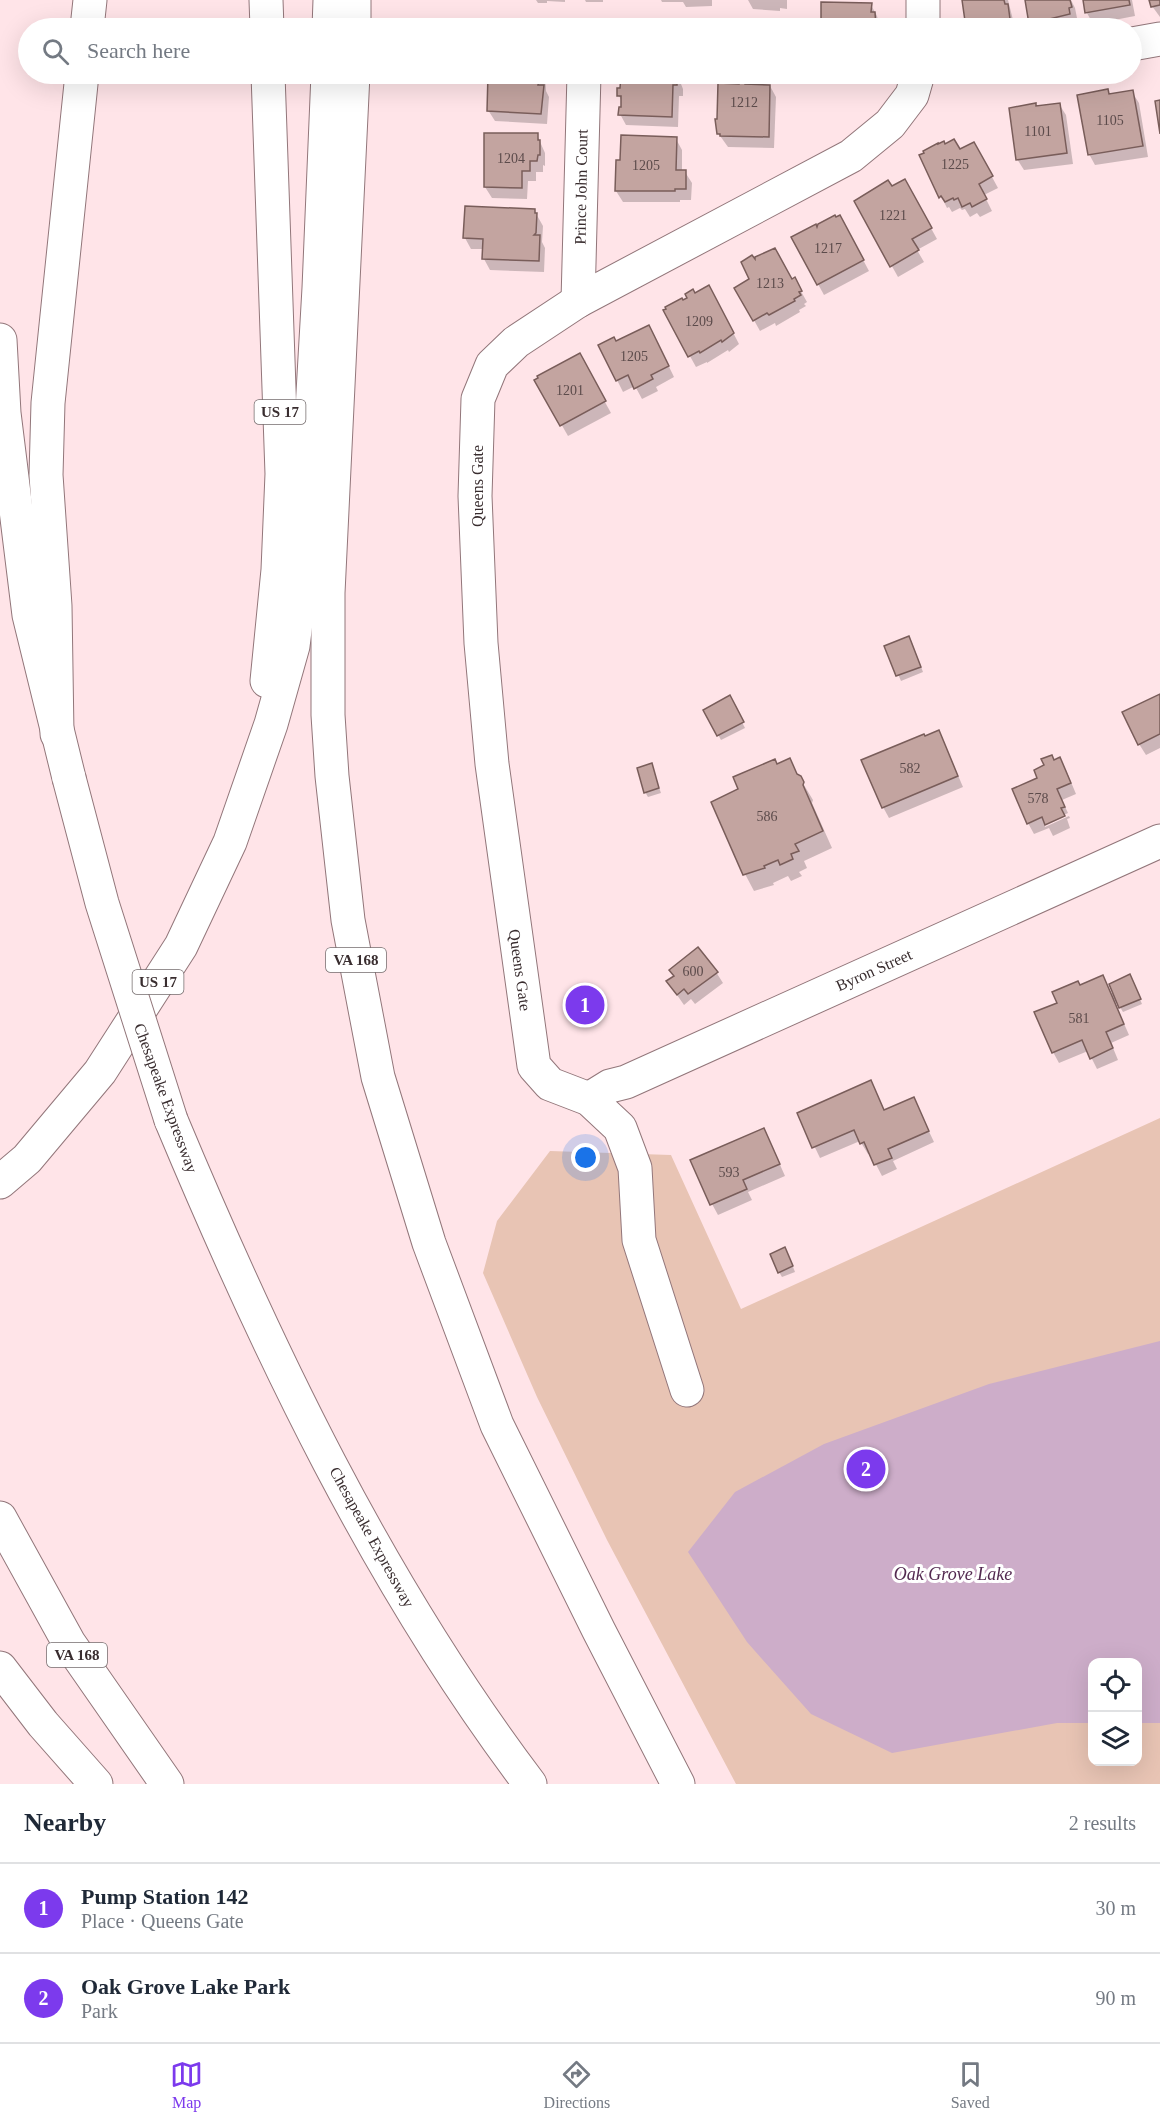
<!DOCTYPE html>
<html lang="en">
<head>
<meta charset="utf-8">
<style>
	:root { --surface:#fff; --page:#f6f6f7; --text:#1f2937; --muted:#747a83; --line:#e0e1e3; --accent:#7c3aed }
	body { margin:0; font-family:Georgia,serif; background:var(--page); color:var(--text) }
	.controls { position:absolute; right:18px; bottom:18px; display:grid; overflow:hidden; border-radius:12px; box-shadow:0 6px 24px #0002 }
	.controls button { width:54px; height:54px; display:grid; place-items:center; padding:0; border:0; border-bottom:2px solid var(--line); background:var(--surface); color:var(--text); font:30px sans-serif }
	.you { position:absolute; left:586px; top:1158px; width:21px; height:21px; margin:-15px; border:4px solid #fff; border-radius:50%; background:#1a73e8; box-shadow:0 0 0 9px #1a73e833 }
	.badge { display:grid; place-items:center; width:39px; height:39px; border-radius:50%; background:var(--accent); color:#fff; font-size:20px; font-weight:700 }
	.pin { position:absolute; translate:-50% -50%; border:3px solid #fff; box-shadow:0 2px 6px #0006 }
	.list { margin:0; padding:0; list-style:none }
	h2 { display:flex; justify-content:space-between; align-items:center; height:78px; margin:0; padding:0 24px; font-size:26px }
	h2 small { font-size:20px; font-weight:400; color:var(--muted) }
	.list li { display:grid; grid-template-columns:39px 1fr auto; gap:18px; align-items:center; box-sizing:border-box; height:90px; padding:0 24px; border-top:2px solid var(--line) }
	.list b { display:block; font-size:22px; white-space:nowrap }
	.list p { margin:0; font-size:20px; white-space:nowrap; color:var(--muted) }
	.list em { font-size:20px; font-style:normal; color:var(--muted) }
	.icon { flex:none; width:33px; height:33px; fill:none; stroke:currentColor; stroke-width:2; stroke-linecap:round; stroke-linejoin:round }
	.map { position:relative; flex:none; width:1160px; height:1784px; overflow:hidden }
	.search { position:absolute; background:var(--surface); box-shadow:0 6px 24px #0002; left:18px; right:18px; top:18px; height:66px; display:flex; align-items:center; gap:15px; box-sizing:border-box; padding:0 21px; border-radius:33px; color:var(--muted); font-size:22px }
	.sheet { height:258px; background:var(--surface) }
	nav { display:flex; justify-content:space-around; align-items:center; box-sizing:border-box; height:84px; border-top:2px solid var(--line); background:var(--surface); font-size:16px; color:var(--muted) }
	nav a { display:grid; justify-items:center; gap:3px }
	nav .on { color:var(--accent) }
	.map>svg:first-child { display:block }
	.green { fill:#e8c4b4; fill-rule:evenodd }
	.water { fill:#cdadc9 }
	.shadow { fill:#0003 }
	.building { fill:#c3a4a0; stroke:#795d5a; stroke-width:1.5 }
	.lines { fill:none; stroke-linecap:round; stroke-linejoin:round }
	.minor-casing { stroke:#92767a; stroke-width:35 }
	.highway-casing { stroke:#92767a; stroke-width:35 }
	.minor { stroke:#fff; stroke-width:33 }
	.highway { stroke:#fff; stroke-width:33 }
	.highway-bridge-casing { stroke:#92767a; stroke-width:35; stroke-linecap:butt }
	.highway-bridge { stroke:#fff; stroke-width:33 }
	.labels { text-anchor:middle; dominant-baseline:central; stroke-width:6; stroke-linejoin:round; paint-order:stroke }
	.number-label { font-size:14px; fill:#5c4b4b }
	.shield { fill:#fff; stroke:#746c6d; stroke-width:1.5 }
	.shield-label { font-size:15px; font-weight:bold; fill:#392d2f }
	.street-label { font-size:16px; fill:#392d2f; stroke:#fff }
	.water-label { font-size:18px; font-style:italic; fill:#532950; stroke:#fff }
</style>
</head>
<body>
<div class="map">
<svg width="1160" height="1784" viewBox="0 0 1160 1784">
	<rect width="100%" height="100%" fill="#ffe4e8"/>
	<path class="green" d="M 1160,1118 L 1160,1784 L 736,1784 L 607,1540 L 537,1397 L 483,1273 L 497,1221 L 550,1151 L 671,1155 L 741,1309 ZM 1092,1662 L 1138,1662 L 1138,1762 L 1092,1762 Z"/>
	<polygon class="water" points="1160,1341 1160,1723 1138,1723 1138,1662 1092,1662 1092,1723 1057,1723 892,1753 811,1714 747,1642 688,1552 735,1492 824,1444 989,1384"/>
	<g class="shadow">
		<polygon points="536,0 565,0 565,2 547,1 547,3 538,3"/>
		<polygon points="585,0 603,0 603,2 586,2"/>
		<polygon points="661,0 712,0 712,6 686,7 683,2 662,2"/>
		<polygon points="748,0 787,0 787,9 780,8 780,11 753,9"/>
		<polygon points="963,0 1008,0 1015,28 968,28"/>
		<polygon points="1026,0 1071,0 1075,8 1077,18 1074,19 1075,25 1061,28 1034,28 1030,23"/>
		<polygon points="1085,0 1132,0 1135,16 1093,24 1087,13"/>
		<polygon points="1151,0 1160,0 1160,17 1152,6"/>
		<polygon points="823,3 871,5 877,16 880,28 822,28"/>
		<polygon points="489,74 545,74 546,91 549,97 547,124 495,121 488,110"/>
		<polygon points="622,74 677,74 683,89 683,96 679,96 678,127 626,125 620,114 623,108 623,103 619,96 622,89"/>
		<polygon points="746,86 770,86 776,97 774,148 728,147 718,133 718,120"/>
		<polygon points="1107,90 1110,96 1132,92 1139,103 1148,157 1095,165 1089,154"/>
		<polygon points="1059,104 1066,115 1073,164 1024,170 1017,159 1037,107"/>
		<polygon points="486,134 537,135 545,153 545,166 543,165 543,172 536,172 536,181 528,181 527,199 492,198 485,187"/>
		<polygon points="676,139 682,150 682,172 685,172 692,183 691,200 680,200 680,202 623,202 616,191 617,162"/>
		<polygon points="959,151 980,155 998,188 984,195 992,211 980,217 977,213 970,217 965,209 962,210 960,208 952,212 949,207 947,208 921,156"/>
		<polygon points="891,188 911,192 937,239 917,250 924,262 898,277 856,202"/>
		<polygon points="534,210 543,226 542,242 545,248 544,272 490,270 484,259 484,249 471,249 465,238"/>
		<polygon points="846,228 869,271 824,295 818,284 818,231"/>
		<polygon points="794,279 807,302 804,304 806,306 799,310 800,312 776,326 775,323 760,331 736,288"/>
		<polygon points="695,295 715,298 739,344 729,352 728,350 707,363 707,362 696,367 665,311"/>
		<polygon points="655,338 674,377 656,387 658,391 642,399 635,386 623,392 600,346"/>
		<polygon points="579,355 611,413 568,436 536,380"/>
		<polygon points="912,643 923,672 901,681 886,647"/>
		<polygon points="1160,696 1160,748 1146,755 1139,744"/>
		<polygon points="729,697 745,728 721,740 705,710"/>
		<polygon points="944,743 963,787 889,818 883,807"/>
		<polygon points="789,760 813,800 812,803 832,848 804,861 807,868 799,872 802,876 791,881 788,876 773,883 774,885 754,891 745,874 740,790"/>
		<polygon points="1054,762 1066,770 1076,794 1062,800 1068,813 1045,824 1045,827 1069,816 1070,818 1067,819 1070,828 1053,836 1049,828 1034,834 1028,823 1039,778"/>
		<polygon points="651,765 661,793 648,797 645,792"/>
		<polygon points="716,972 723,983 695,1004 691,999 684,1005 668,982"/>
		<polygon points="1102,977 1112,994 1132,981 1142,1004 1123,1012 1117,1002 1115,1003 1129,1035 1111,1043 1118,1060 1097,1069 1088,1051 1059,1063 1053,1052 1059,1003 1080,987"/>
		<polygon points="598,1000 601,1005 592,1024 576,1017 573,1012"/>
		<polygon points="876,1093 885,1111 913,1098 934,1142 893,1161 897,1169 882,1176 870,1153 868,1154 860,1141 820,1158 799,1114"/>
		<polygon points="769,1140 785,1176 748,1192 752,1200 718,1215 712,1204"/>
		<polygon points="788,1254 795,1272 782,1277 779,1272"/>
	</g>
	<g class="building">
		<polygon points="962,0 1004,0 1005,4 1008,4 1010,19 1008,19 1009,26 992,28 966,28"/>
		<polygon points="1025,0 1070,0 1072,7 1069,8 1070,14 1029,24"/>
		<polygon points="1083,0 1129,0 1130,5 1085,13"/>
		<polygon points="1149,0 1160,0 1160,5 1151,7"/>
		<polygon points="821,2 872,3 871,12 875,12 876,28 821,28"/>
		<polygon points="488,74 540,74 538,85 544,85 541,114 487,111"/>
		<polygon points="621,74 672,74 672,76 677,76 677,85 673,85 672,117 618,115 619,107 621,107 621,96 617,96 617,88 620,88"/>
		<polygon points="739,81 745,81 745,84 770,85 769,137 720,136 720,134 717,134 715,119 717,119 718,83 739,84"/>
		<polygon points="1108,89 1109,94 1133,90 1143,146 1088,155 1077,95"/>
		<polygon points="1160,100 1160,134 1155,101"/>
		<polygon points="1036,103 1036,106 1060,103 1067,153 1016,160 1009,108"/>
		<polygon points="484,133 538,133 538,140 540,140 540,155 538,155 537,161 530,161 530,171 522,171 522,188 484,187"/>
		<polygon points="621,135 677,137 676,170 686,170 686,189 675,189 675,191 615,191 616,160 620,160"/>
		<polygon points="954,139 960,149 974,142 993,176 979,184 987,199 972,207 970,203 962,207 958,198 954,200 953,198 945,202 941,196 939,198 919,155 924,153 923,151 938,143 938,144 944,141 945,144"/>
		<polygon points="905,179 932,228 912,239 919,250 890,267 854,201 888,180 892,186"/>
		<polygon points="465,206 535,209 535,213 537,213 536,233 534,235 540,235 539,261 482,259 483,239 463,238"/>
		<polygon points="835,215 836,217 840,215 864,260 817,285 791,237 816,224 817,227 818,224"/>
		<polygon points="775,248 792,279 795,277 802,291 799,292 801,295 794,299 795,301 769,315 767,313 753,321 734,288 749,279 741,262 752,255 755,259 755,257"/>
		<polygon points="709,285 734,333 722,342 721,340 700,353 699,351 688,357 663,310 666,309 665,307 682,298 683,300 687,298 685,294 693,289 695,293"/>
		<polygon points="649,325 669,366 651,375 653,379 634,389 628,375 616,381 598,345 614,337 616,341"/>
		<polygon points="580,353 606,401 560,426 534,380 538,378 537,376"/>
		<polygon points="909,636 921,667 896,676 884,646"/>
		<polygon points="1160,694 1160,734 1138,745 1122,712"/>
		<polygon points="730,695 744,722 717,736 703,710"/>
		<polygon points="939,730 958,776 882,808 861,760 924,734 925,736"/>
		<polygon points="1052,755 1054,760 1060,757 1071,783 1057,789 1065,807 1061,808 1065,816 1045,825 1042,817 1027,824 1012,789 1037,778 1034,770 1044,765 1041,759"/>
		<polygon points="790,758 797,774 801,776 804,782 803,785 823,831 795,844 799,851 791,854 793,859 780,865 778,860 764,866 765,868 743,875 711,802 738,789 733,777 775,759 777,764"/>
		<polygon points="652,763 659,788 644,793 637,768"/>
		<polygon points="698,947 718,972 688,994 684,989 677,995 666,981 674,976 669,970"/>
		<polygon points="1130,974 1141,999 1119,1008 1109,984"/>
		<polygon points="1103,975 1124,1024 1106,1032 1113,1048 1090,1059 1082,1040 1052,1053 1034,1012 1057,1003 1052,992 1078,981 1080,985"/>
		<polygon points="581,991 599,999 589,1020 572,1012"/>
		<polygon points="871,1080 884,1110 914,1097 929,1131 888,1149 892,1158 874,1165 864,1142 860,1144 854,1130 812,1148 797,1113"/>
		<polygon points="764,1128 780,1164 743,1180 747,1189 710,1205 690,1160"/>
		<polygon points="785,1247 793,1266 778,1273 770,1254"/>
	</g>
	<g class="lines">
		<g class="minor-casing">
			<g id="minor">
				<polyline points="923,28 923,0"/>
				<polyline points="1132,44 1160,39"/>
				<polyline points="578,301 584,74"/>
				<polyline points="589,1099 610,1086 626,1082 1160,841"/>
				<polyline points="687,1390 639,1240 635,1168 620,1128 589,1099 550,1084 534,1066 492,764 481,643 475,496 478,399 492,365 516,342 578,301 851,156 890,124 912,95 918,74"/>
			</g>
		</g>
		<g class="highway-casing">
			<g id="highway">
				<polyline points="266,0 267,28"/>
				<polyline points="87,28 90,0"/>
				<polyline points="329,28 330,0"/>
				<polyline points="354,28 354,0"/>
				<polyline points="353,74 328,593 328,715 332,776 348,920 378,1077 429,1243 497,1425 599,1631 678,1784"/>
				<polyline points="0,340 4,413 29,615 69,778"/>
				<polyline points="267,681 278,570 282,474 268,74"/>
				<polyline points="57,734 55,606 46,475 48,403 82,74"/>
				<path d="M 171,1120 C 268,1352 378,1583 530,1784"/>
				<polyline points="0,1182 27,1159 100,1072 181,946 230,842 271,724 293,646 303,568 319,288 328,74"/>
				<polyline points="0,1518 69,1643 167,1784"/>
				<polyline points="0,1668 43,1724 96,1784"/>
			</g>
		</g>
		<use href="#minor" class="minor"/>
		<use href="#highway" class="highway"/>
		<g class="highway-bridge-casing">
			<polyline id="highway-bridge" points="69,778 102,903 171,1120"/>
		</g>
		<use href="#highway-bridge" class="highway-bridge"/>
	</g>
	<g class="labels">
		<g class="number-label">
			<text x="744" y="102">1212</text>
			<text x="1110" y="120">1105</text>
			<text x="1038" y="131">1101</text>
			<text x="511" y="158">1204</text>
			<text x="955" y="164">1225</text>
			<text x="646" y="165">1205</text>
			<text x="893" y="215">1221</text>
			<text x="828" y="248">1217</text>
			<text x="770" y="283">1213</text>
			<text x="699" y="321">1209</text>
			<text x="634" y="356">1205</text>
			<text x="570" y="390">1201</text>
			<text x="910" y="768">582</text>
			<text x="1038" y="798">578</text>
			<text x="767" y="816">586</text>
			<text x="693" y="971">600</text>
			<text x="1079" y="1018">581</text>
			<text x="729" y="1172">593</text>
		</g>
		<g class="shield">
			<rect x="254.5" y="400" width="51" height="24" rx="4.5"/>
			<rect x="326" y="948" width="60" height="24" rx="4.5"/>
			<rect x="132.5" y="970" width="51" height="24" rx="4.5"/>
			<rect x="47" y="1643" width="60" height="24" rx="4.5"/>
		</g>
		<g class="shield-label">
			<text x="280" y="412">US 17</text>
			<text x="356" y="960">VA 168</text>
			<text x="158" y="982">US 17</text>
			<text x="77" y="1655">VA 168</text>
		</g>
		<g class="street-label">
			<text transform="translate(581 187) rotate(-89)">Prince John Court</text>
			<text transform="translate(477 486) rotate(-90)">Queens Gate</text>
			<text transform="translate(520 970) rotate(82)">Queens Gate</text>
			<text transform="translate(874 970) rotate(-24)">Byron Street</text>
			<text transform="translate(166 1098) rotate(70)">Chesapeake Expressway</text>
			<text transform="translate(372 1537) rotate(61)">Chesapeake Expressway</text>
		</g>
		<g class="water-label">
			<text x="953" y="1574">Oak Grove Lake</text>
		</g>
	</g>
</svg>
<div class="controls">
<button><svg class="icon" aria-label="locate" viewBox="0 0 24 24"><circle cx="12" cy="12" r="6"/><path d="M12 2v4M12 18v4M2 12h4M18 12h4"/></svg></button>
<button><svg class="icon" aria-label="layers" viewBox="0 0 24 24"><path d="M12 4l9 5-9 5-9-5zM3 14l9 5 9-5"/></svg></button>
</div>
<div class="you"></div>
<div class="pin badge" style="left:585px;top:1005px">1</div>
<div class="pin badge" style="left:866px;top:1469px">2</div>
<div class="search"><svg class="icon" aria-label="search" viewBox="0 0 24 24"><circle cx="10" cy="10" r="6"/><path d="M15 15l6 6"/></svg>Search here</div>
</div>
<section class="sheet">
<h2>Nearby<small>2 results</small></h2>
<ul class="list">
<li><span class="badge">1</span><div><b>Pump Station 142</b><p>Place · Queens Gate</p></div><em>30 m</em></li>
<li><span class="badge">2</span><div><b>Oak Grove Lake Park</b><p>Park</p></div><em>90 m</em></li>
</ul>
</section>
<nav>
<a class="on"><svg class="icon" aria-label="map" viewBox="0 0 24 24"><path d="M3 6l6-2 6 2 6-2v14l-6 2-6-2-6 2zM9 4v14M15 6v14"/></svg>Map</a>
<a><svg class="icon" aria-label="directions" viewBox="0 0 24 24"><path d="M12 3l9 9-9 9-9-9zM9 14v-3h6M13 9l2 2-2 2"/></svg>Directions</a>
<a><svg class="icon" aria-label="saved" viewBox="0 0 24 24"><path d="M7 4h10v16l-5-4-5 4z"/></svg>Saved</a>
</nav>
</body>
</html>
